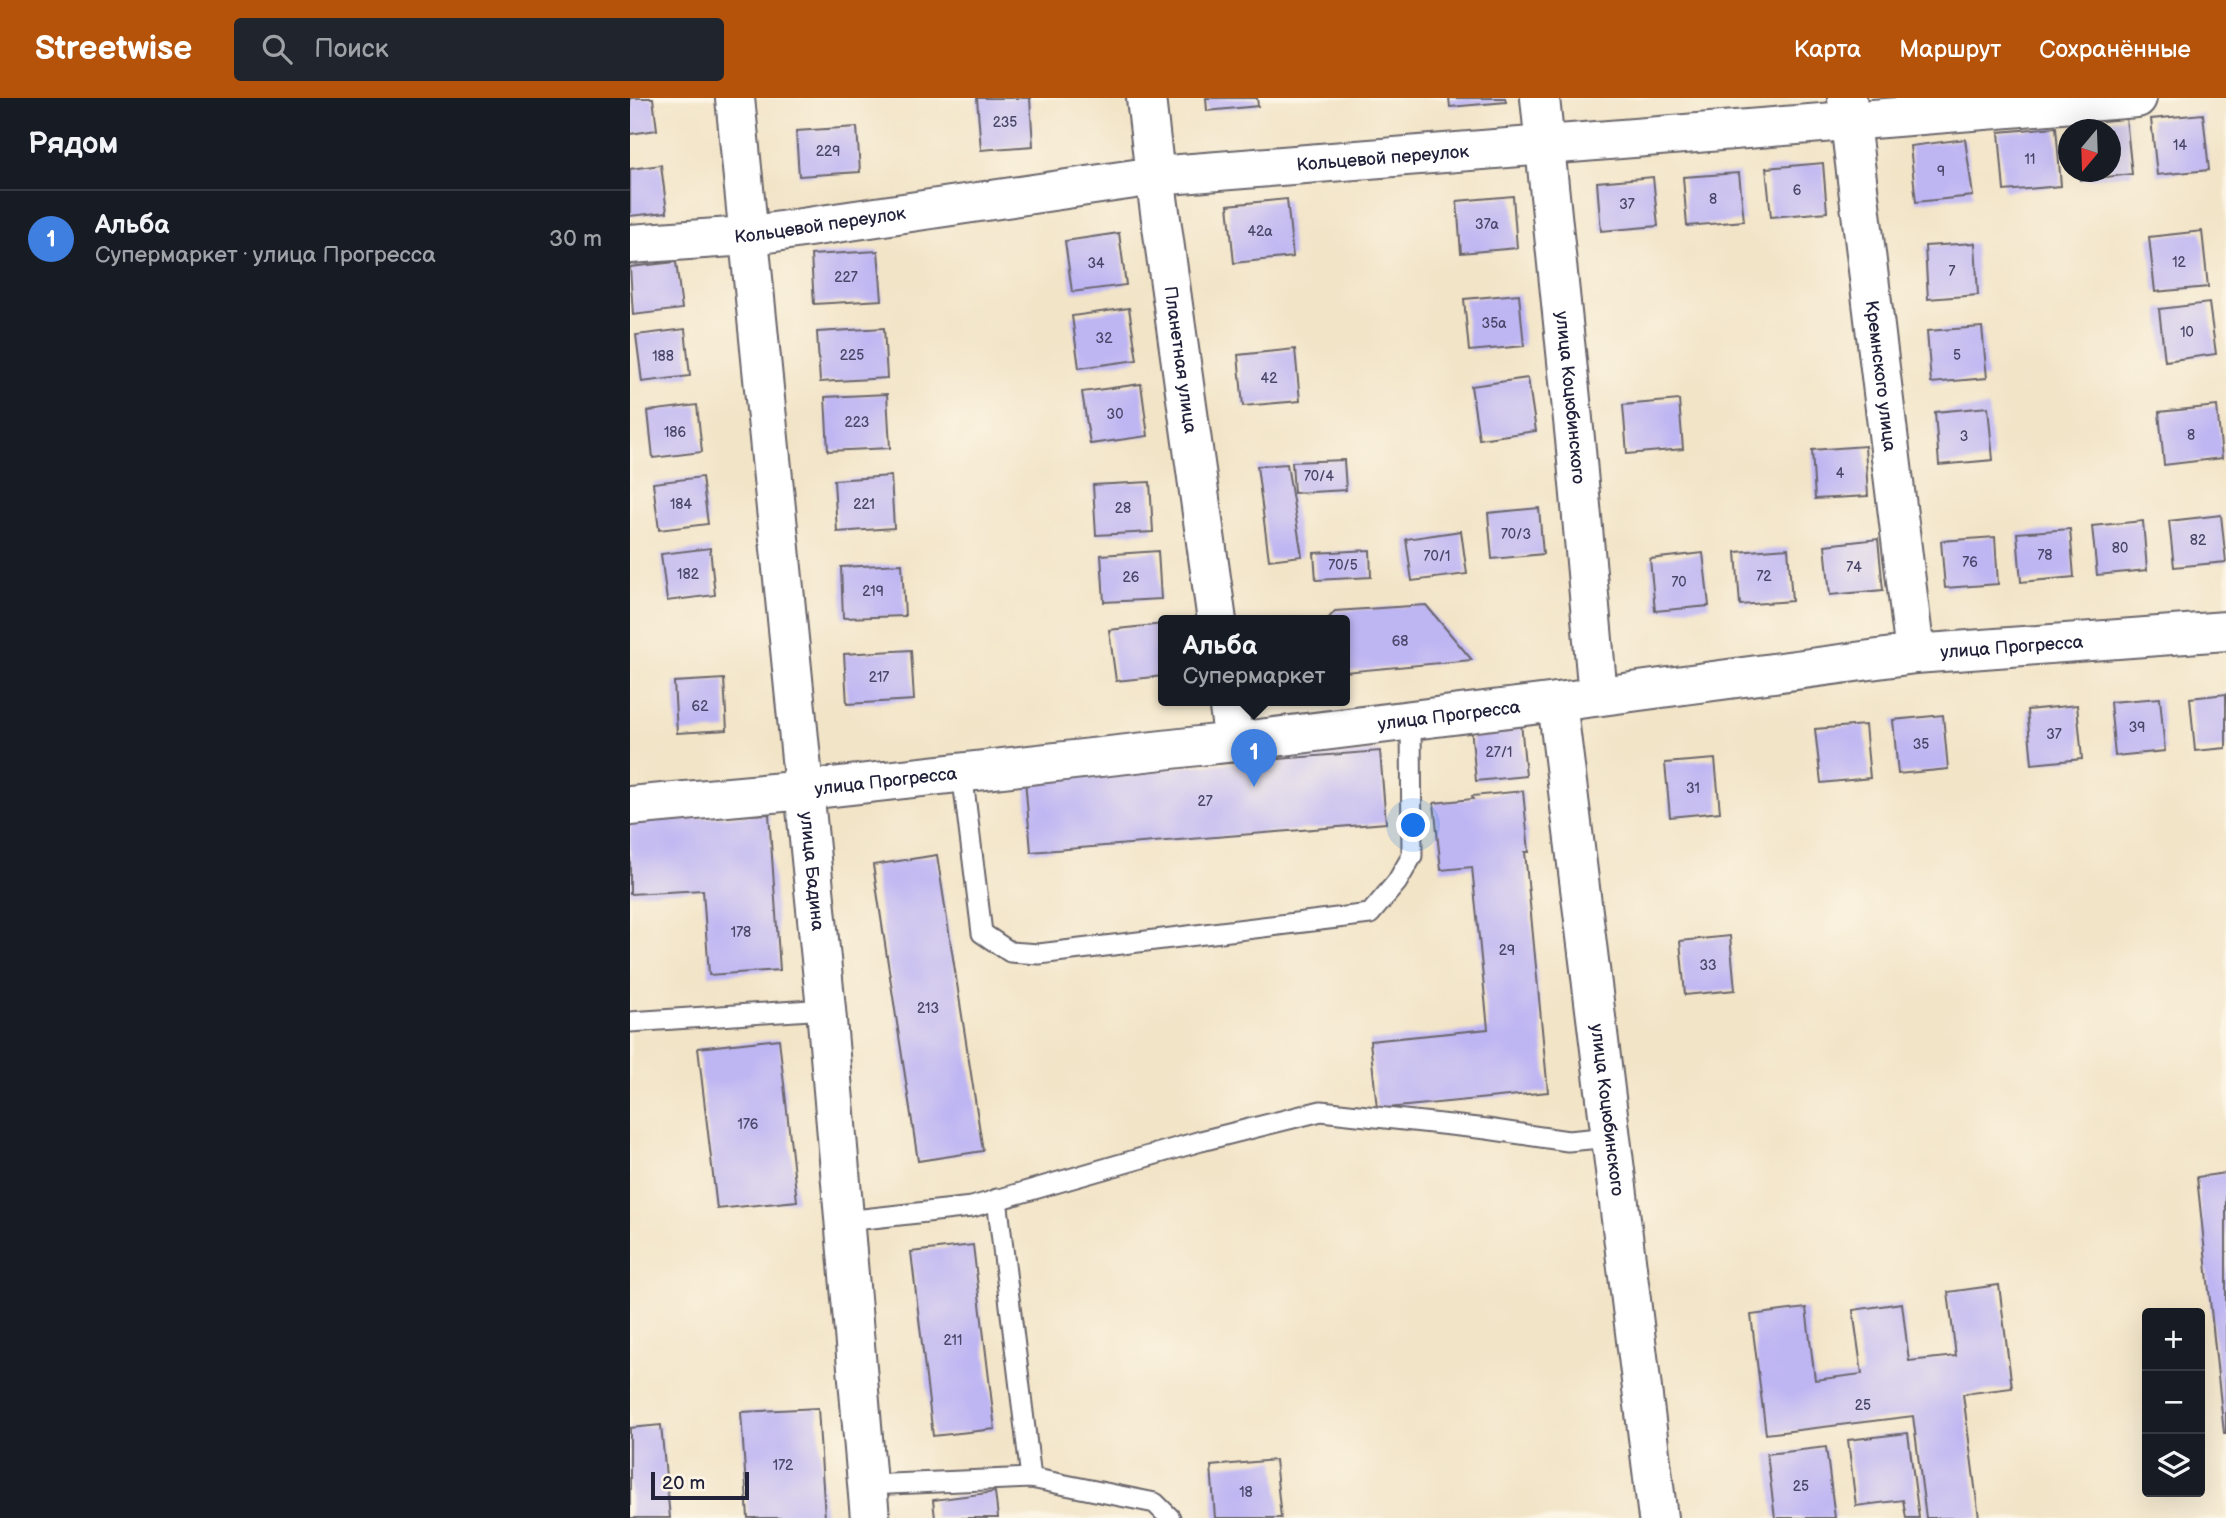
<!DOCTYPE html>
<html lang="ru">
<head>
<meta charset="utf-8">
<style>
	:root { --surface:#171b24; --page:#20242c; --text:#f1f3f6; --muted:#9ea1a6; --line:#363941; --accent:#b45309 }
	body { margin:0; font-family:"Balsamiq Sans",sans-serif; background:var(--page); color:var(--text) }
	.controls { position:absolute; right:21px; bottom:21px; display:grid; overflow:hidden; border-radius:7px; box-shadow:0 7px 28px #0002 }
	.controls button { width:63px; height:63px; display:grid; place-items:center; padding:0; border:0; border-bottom:2px solid var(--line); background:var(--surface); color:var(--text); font:35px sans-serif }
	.compass { position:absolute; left:1428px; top:21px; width:63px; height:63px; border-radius:50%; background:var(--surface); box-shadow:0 7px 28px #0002; rotate:199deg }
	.scale { position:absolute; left:21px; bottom:18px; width:98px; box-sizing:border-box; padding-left:7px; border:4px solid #22223b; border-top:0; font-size:19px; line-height:24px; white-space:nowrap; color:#22223b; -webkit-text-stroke:5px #fcf5e5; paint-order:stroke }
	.you { position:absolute; left:784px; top:728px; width:24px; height:24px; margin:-18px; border:5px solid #fff; border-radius:50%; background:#1a73e8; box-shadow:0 0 0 10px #1a73e833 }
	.badge { display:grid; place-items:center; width:46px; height:46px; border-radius:50%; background:var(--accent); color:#fff; font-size:23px; font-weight:700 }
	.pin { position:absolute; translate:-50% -58px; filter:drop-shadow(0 2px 4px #0008) }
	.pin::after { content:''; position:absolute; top:37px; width:24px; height:21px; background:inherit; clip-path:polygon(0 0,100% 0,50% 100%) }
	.popup { position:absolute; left:528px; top:517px; width:192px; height:91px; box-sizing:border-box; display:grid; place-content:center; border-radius:7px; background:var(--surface); filter:drop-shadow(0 2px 5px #0005); font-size:23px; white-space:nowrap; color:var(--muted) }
	.popup b { font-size:26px; color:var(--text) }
	.popup::after { content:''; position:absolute; left:50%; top:100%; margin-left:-14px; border:14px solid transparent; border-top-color:var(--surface) }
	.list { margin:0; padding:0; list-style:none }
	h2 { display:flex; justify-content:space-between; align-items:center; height:91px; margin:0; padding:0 28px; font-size:30px }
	h2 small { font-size:23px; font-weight:400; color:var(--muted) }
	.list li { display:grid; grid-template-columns:46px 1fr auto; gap:21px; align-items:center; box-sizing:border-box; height:98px; padding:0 28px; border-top:2px solid var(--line) }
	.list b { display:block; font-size:26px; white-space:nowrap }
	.list p { margin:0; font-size:23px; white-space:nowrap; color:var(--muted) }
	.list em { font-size:23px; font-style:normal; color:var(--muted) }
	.icon { flex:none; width:38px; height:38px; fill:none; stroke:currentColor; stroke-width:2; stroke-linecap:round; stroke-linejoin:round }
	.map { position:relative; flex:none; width:1596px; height:1420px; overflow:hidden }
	header { display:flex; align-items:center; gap:42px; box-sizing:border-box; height:98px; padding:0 35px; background:var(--accent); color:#fff }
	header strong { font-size:33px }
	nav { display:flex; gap:38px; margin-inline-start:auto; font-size:24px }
	.search { width:490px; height:63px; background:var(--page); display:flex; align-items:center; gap:18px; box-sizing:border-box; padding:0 24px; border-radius:7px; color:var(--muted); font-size:26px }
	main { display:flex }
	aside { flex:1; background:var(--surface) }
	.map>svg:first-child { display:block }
	.building { fill:#beb5f3 }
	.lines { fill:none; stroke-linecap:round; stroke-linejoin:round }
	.service-casing { stroke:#6b666c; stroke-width:23 }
	.minor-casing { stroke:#6b666c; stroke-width:42 }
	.service { stroke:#fff; stroke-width:19 }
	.minor { stroke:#fff; stroke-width:38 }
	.labels { text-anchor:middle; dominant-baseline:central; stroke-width:5; stroke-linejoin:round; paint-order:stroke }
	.number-label { font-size:14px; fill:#494769 }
	.street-label { font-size:18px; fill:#22223b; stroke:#fcf5e5 }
</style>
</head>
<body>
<header>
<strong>Streetwise</strong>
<div class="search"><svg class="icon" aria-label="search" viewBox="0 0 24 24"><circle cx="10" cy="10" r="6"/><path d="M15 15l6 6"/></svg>Поиск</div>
<nav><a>Карта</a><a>Маршрут</a><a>Сохранённые</a></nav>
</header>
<main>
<aside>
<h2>Рядом<small></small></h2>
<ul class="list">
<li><span class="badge" style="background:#3f7fe0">1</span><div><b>Альба</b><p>Супермаркет · улица Прогресса</p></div><em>30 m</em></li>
</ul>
</aside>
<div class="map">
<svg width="1596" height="1420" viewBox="0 0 1596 1420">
	<rect width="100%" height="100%" fill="#fcf5e5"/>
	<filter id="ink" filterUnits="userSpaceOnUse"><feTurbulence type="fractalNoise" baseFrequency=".0143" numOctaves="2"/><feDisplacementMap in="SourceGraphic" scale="14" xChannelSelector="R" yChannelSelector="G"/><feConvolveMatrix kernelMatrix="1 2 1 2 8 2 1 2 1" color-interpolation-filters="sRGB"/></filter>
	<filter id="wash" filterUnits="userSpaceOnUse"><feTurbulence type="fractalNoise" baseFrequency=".00686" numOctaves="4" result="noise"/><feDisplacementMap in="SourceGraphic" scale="28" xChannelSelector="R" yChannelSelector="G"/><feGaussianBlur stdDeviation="1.57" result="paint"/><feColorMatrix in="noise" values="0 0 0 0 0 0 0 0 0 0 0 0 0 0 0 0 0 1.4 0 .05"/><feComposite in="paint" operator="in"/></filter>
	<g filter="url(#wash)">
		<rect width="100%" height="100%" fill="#f2e4c7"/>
		<g id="blocks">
			<g class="building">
				<polygon points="0,0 23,0 27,32 0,36"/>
				<polygon points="347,0 400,0 403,48 351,52"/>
				<polygon points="576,0 627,0 628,8 577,13"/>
				<polygon points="819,0 875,0 876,4 820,9"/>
				<polygon points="1573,16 1579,72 1527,77 1521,21"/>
				<polygon points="1496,20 1502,76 1450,82 1449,74 1480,74 1480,32 1444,32 1444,26"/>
				<polygon points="227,29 230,74 169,78 166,33"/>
				<polygon points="1426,29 1431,88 1374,93 1369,34"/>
				<polygon points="1335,41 1343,98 1286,104 1280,48"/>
				<polygon points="1193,65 1197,114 1141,119 1136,70"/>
				<polygon points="31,67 37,114 0,118 0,71"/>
				<polygon points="1109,75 1114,123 1057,128 1053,79"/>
				<polygon points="1023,79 1028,128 971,133 967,84"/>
				<polygon points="883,98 887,150 831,155 827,103"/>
				<polygon points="657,101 663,159 604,165 598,107"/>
				<polygon points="1572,133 1578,189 1525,194 1519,139"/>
				<polygon points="489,135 496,187 442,194 435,143"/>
				<polygon points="1345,145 1348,197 1298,201 1295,148"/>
				<polygon points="248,153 252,202 184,206 181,157"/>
				<polygon points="46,164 52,211 3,217 0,169"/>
				<polygon points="889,196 894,248 839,253 834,201"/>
				<polygon points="1579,205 1586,256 1535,263 1529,211"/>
				<polygon points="499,210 507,262 449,270 442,218"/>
				<polygon points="1352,229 1357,280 1301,285 1297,233"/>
				<polygon points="254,230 257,280 190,284 187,234"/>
				<polygon points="55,231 60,278 12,284 6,237"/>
				<polygon points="665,251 670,303 613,308 608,257"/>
				<polygon points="898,280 906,333 849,341 841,288"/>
				<polygon points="511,286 518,338 460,346 452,294"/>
				<polygon points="257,296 260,350 198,353 195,299"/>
				<polygon points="1049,302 1053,351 997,356 993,307"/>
				<polygon points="67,307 72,354 23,360 18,313"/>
				<polygon points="1587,308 1592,360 1534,367 1529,314"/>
				<polygon points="1358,309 1363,362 1309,367 1305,314"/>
				<polygon points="1235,348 1238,398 1185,401 1182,352"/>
				<polygon points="714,362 716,392 664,395 662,364"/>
				<polygon points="657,366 672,458 639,462 627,368"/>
				<polygon points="261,378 264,430 207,434 204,382"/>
				<polygon points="72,379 78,426 29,432 23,385"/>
				<polygon points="520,384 523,434 466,437 463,387"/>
				<polygon points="909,410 913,456 862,461 858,415"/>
				<polygon points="1591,417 1596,464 1544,469 1539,423"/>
				<polygon points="1513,423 1517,472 1467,477 1462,428"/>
				<polygon points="1440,431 1444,479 1391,484 1387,435"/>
				<polygon points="831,433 837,476 782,483 776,441"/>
				<polygon points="1365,439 1368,486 1315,490 1311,443"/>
				<polygon points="1248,441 1253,492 1200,497 1195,447"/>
				<polygon points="80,450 85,497 37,503 31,456"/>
				<polygon points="1158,450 1162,503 1110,507 1106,454"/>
				<polygon points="740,452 741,479 686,482 684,455"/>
				<polygon points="528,453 531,501 474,504 471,457"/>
				<polygon points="1073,455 1079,508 1025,513 1020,461"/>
				<polygon points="272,466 275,518 213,520 211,469"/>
				<polygon points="796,507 842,562 715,574 715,523 696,523 705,513"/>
				<polygon points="533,526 533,578 486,583 479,532"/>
				<polygon points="281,552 284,602 217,606 214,556"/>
				<polygon points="94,581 97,632 47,635 44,584"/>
				<polygon points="1596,596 1596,650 1565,653 1560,600"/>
				<polygon points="1530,600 1535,653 1485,658 1480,604"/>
				<polygon points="1447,607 1452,661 1402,666 1397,612"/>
				<polygon points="1313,617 1318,671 1268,676 1263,622"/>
				<polygon points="891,624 896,678 846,683 841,629"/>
				<polygon points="1235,627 1240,680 1191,685 1185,631"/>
				<polygon points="750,653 756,725 401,754 395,681"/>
				<polygon points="1085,661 1090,714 1040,719 1035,665"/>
				<polygon points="893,693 899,754 895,754 918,994 747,1011 740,943 858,931 842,769 811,772 804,705 843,701 842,698"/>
				<polygon points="139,716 150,872 79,877 73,792 0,796 0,723"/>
				<polygon points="307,757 353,1053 288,1063 243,767"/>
				<polygon points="1100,838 1105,892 1055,897 1050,843"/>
				<polygon points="149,941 167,1103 87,1111 68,950"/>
				<polygon points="1596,1075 1596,1335 1594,1335 1567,1079"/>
				<polygon points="343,1147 365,1331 303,1338 281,1154"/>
				<polygon points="1369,1187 1382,1290 1333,1296 1349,1420 1296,1420 1283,1318 1136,1336 1121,1217 1176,1210 1185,1282 1232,1276 1223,1212 1272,1205 1279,1263 1326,1258 1318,1194"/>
				<polygon points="188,1310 195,1420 118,1420 111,1314"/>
				<polygon points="31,1327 40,1420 0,1420 0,1330"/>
				<polygon points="1278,1335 1289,1420 1276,1420 1273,1402 1226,1408 1218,1342"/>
				<polygon points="1196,1349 1205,1420 1145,1420 1137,1356"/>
				<polygon points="645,1362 651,1420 585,1420 581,1368"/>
				<polygon points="365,1394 368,1420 305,1420 303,1402"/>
			</g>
		</g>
	</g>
	<g filter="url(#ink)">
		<use href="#blocks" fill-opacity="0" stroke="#6b666c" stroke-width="2"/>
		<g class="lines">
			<g class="service-casing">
				<g id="service">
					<polyline points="332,674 352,835 380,854 409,856 740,816 767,784 782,758 781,622"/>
					<polyline points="0,924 196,911"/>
					<polyline points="367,1101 401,1380"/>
					<polyline points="215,1123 342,1109 571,1043 691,1013 857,1031 938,1043 981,1039"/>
					<polyline points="237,1387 401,1380 525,1405 540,1420"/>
				</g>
			</g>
			<g class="minor-casing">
				<g id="minor">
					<path id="s1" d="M 105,0 L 196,911 L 240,1420"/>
					<path id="s2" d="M 516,0 L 525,78 L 587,523"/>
					<path id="s3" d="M 910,0 L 945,341 L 968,598"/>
					<path id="s4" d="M 1217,0 L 1285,556"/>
					<path id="s5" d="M 0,146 L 117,138 L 525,78 L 1507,0"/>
					<polyline points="598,603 604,644"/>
					<path id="s6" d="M 927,604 L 1028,1420"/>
					<path id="s7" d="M 0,708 L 175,692 L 604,644 L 927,604 L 1285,556 L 1596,533"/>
				</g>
			</g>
			<use href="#service" class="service"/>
			<use href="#minor" class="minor"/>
		</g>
	</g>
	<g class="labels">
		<g class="number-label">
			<text x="375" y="24">235</text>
			<text x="1550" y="47">14</text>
			<text x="198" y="53">229</text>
			<text x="1400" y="61">11</text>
			<text x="1311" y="73">9</text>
			<text x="1167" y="92">6</text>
			<text x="1083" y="101">8</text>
			<text x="997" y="106">37</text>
			<text x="857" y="126">37а</text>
			<text x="630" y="133">42а</text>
			<text x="1549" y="164">12</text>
			<text x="466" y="165">34</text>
			<text x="1322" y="173">7</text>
			<text x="216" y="179">227</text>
			<text x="864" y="225">35а</text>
			<text x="1557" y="234">10</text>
			<text x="474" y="240">32</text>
			<text x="222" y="257">225</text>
			<text x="1327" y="257">5</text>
			<text x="33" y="258">188</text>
			<text x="639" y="280">42</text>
			<text x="485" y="316">30</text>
			<text x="227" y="324">223</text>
			<text x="45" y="334">186</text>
			<text x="1561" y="337">8</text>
			<text x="1334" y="338">3</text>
			<text x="1210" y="375">4</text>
			<text x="689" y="378">70/4</text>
			<text x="51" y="406">184</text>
			<text x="234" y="406">221</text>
			<text x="493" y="410">28</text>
			<text x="886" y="436">70/3</text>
			<text x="1568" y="442">82</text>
			<text x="1490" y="450">80</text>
			<text x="1415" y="457">78</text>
			<text x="807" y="458">70/1</text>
			<text x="1340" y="464">76</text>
			<text x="713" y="467">70/5</text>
			<text x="1224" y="469">74</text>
			<text x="58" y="476">182</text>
			<text x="1134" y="478">72</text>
			<text x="501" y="479">26</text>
			<text x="1049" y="484">70</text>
			<text x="243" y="493">219</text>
			<text x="770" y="543">68</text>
			<text x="249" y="579">217</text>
			<text x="70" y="608">62</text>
			<text x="1507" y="629">39</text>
			<text x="1424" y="636">37</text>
			<text x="1291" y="646">35</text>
			<text x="869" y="654">27/1</text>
			<text x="1063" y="690">31</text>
			<text x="575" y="703">27</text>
			<text x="111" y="834">178</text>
			<text x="877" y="852">29</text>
			<text x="1078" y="867">33</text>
			<text x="298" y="910">213</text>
			<text x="118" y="1026">176</text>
			<text x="323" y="1242">211</text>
			<text x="1233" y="1307">25</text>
			<text x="153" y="1367">172</text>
			<text x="1171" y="1388">25</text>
			<text x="616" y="1394">18</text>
		</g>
		<g class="street-label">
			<text stroke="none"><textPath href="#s5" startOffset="758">Кольцевой переулок</textPath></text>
			<text stroke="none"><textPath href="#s5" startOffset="191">Кольцевой переулок</textPath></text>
			<text stroke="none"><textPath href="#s2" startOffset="264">Планетная улица</textPath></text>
			<text stroke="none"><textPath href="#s4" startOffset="280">Кремнского улица</textPath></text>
			<text stroke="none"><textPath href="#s3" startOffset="301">улица Коцюбинского</textPath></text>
			<text stroke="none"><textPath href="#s7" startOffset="1391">улица Прогресса</textPath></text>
			<text stroke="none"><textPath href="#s7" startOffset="824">улица Прогресса</textPath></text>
			<text stroke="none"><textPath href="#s7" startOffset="257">улица Прогресса</textPath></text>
			<text stroke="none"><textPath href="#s1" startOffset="777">улица Бадина</textPath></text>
			<text stroke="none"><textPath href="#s6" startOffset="411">улица Коцюбинского</textPath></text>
		</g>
	</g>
</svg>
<div class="controls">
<button>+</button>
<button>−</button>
<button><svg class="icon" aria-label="layers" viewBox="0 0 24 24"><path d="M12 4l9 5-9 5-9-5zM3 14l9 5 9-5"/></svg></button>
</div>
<svg class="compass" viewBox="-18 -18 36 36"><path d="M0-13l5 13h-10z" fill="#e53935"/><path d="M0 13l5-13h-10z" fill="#9ea1a6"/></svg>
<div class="scale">20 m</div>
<div class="you"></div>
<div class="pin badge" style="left:624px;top:689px;background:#3f7fe0">1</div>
<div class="popup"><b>Альба</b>Супермаркет</div>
</div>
</main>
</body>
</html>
